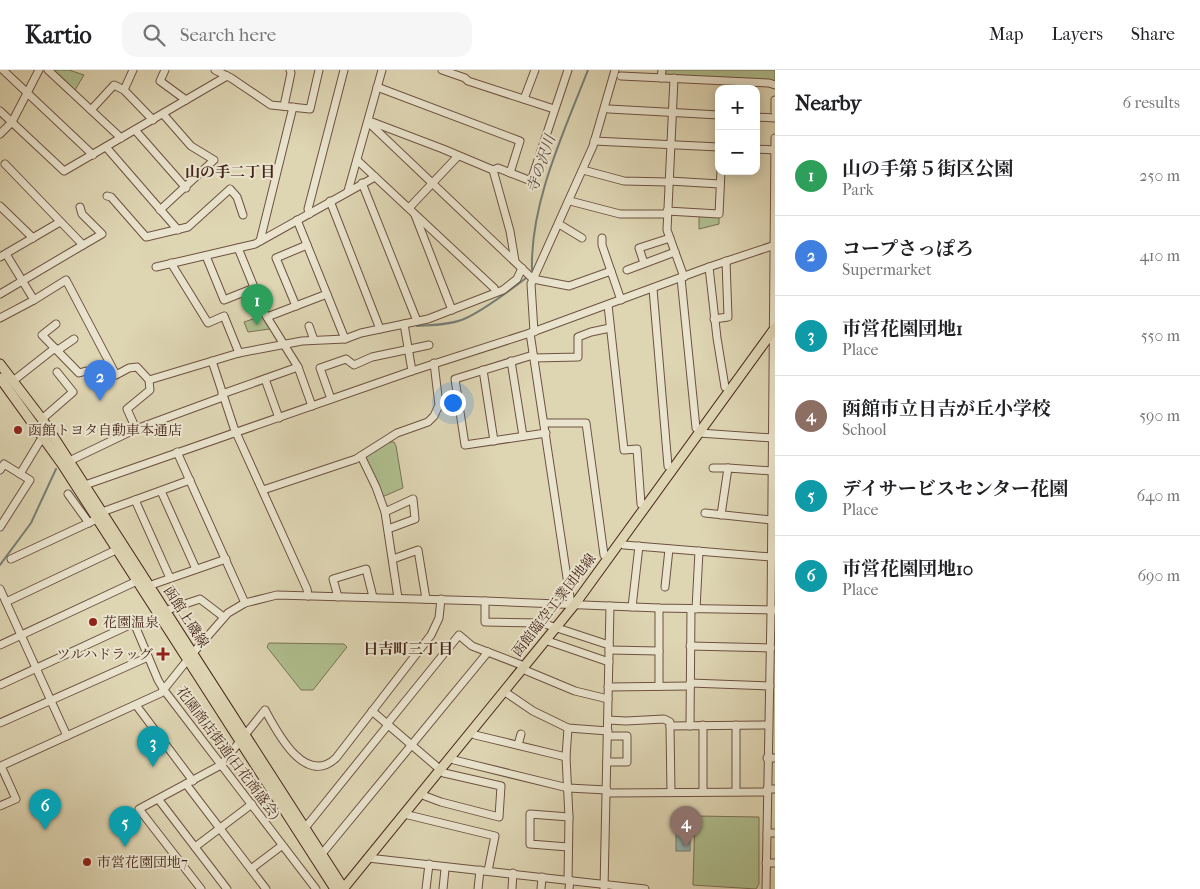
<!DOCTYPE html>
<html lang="en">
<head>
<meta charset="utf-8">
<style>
	:root { --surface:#fff; --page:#f6f6f6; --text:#202124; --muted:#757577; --line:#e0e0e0; --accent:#0f766e }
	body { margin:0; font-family:"IM FELL French Canon","Noto Serif JP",serif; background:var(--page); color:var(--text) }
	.controls { position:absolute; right:15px; top:15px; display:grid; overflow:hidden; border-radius:10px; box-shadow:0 2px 12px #0003 }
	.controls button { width:45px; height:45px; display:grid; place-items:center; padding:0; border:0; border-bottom:1px solid var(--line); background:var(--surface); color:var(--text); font:25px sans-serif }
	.you { position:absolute; left:452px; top:332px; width:18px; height:18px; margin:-12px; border:4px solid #fff; border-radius:50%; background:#1a73e8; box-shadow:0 0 0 8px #1a73e833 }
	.badge { display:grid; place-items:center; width:32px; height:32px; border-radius:50%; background:var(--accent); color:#fff; font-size:16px; font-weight:700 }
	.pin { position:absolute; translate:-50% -41px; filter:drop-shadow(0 1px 2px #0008) }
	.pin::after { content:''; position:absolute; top:26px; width:18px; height:15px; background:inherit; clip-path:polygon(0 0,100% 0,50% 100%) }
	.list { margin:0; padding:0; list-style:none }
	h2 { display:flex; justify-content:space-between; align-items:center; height:65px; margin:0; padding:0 20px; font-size:21px }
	h2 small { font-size:16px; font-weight:400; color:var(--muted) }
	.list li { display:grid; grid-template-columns:32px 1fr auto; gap:15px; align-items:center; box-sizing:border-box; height:80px; padding:0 20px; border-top:1px solid var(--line) }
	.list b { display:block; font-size:19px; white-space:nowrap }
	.list p { margin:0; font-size:16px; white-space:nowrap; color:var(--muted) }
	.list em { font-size:16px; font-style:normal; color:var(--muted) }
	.icon { flex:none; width:28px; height:28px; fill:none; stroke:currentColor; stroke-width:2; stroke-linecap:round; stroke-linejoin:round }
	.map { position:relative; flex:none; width:775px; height:819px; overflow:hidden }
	header { display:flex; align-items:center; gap:30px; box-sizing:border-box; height:70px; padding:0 25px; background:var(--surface); border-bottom:1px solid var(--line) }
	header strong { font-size:24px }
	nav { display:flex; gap:28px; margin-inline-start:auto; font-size:18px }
	.search { width:350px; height:45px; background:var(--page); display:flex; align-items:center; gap:12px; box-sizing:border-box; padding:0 18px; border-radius:15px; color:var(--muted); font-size:19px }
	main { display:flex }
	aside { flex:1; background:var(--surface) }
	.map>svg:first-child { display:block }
	.green { fill:#afbe8e; stroke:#7b7254 }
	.water { fill:#94b8b4; stroke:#757e77 }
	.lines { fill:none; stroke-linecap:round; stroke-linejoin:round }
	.stream { stroke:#757e77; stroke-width:2 }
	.minor-casing { stroke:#6d5241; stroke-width:9 }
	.major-casing { stroke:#47261b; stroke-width:11 }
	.minor { stroke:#eae4ce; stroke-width:7 }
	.major { stroke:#ded5b3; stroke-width:9 }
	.poi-dot { fill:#8f2418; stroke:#eae4ce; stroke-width:2 }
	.labels { text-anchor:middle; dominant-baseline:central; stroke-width:4; stroke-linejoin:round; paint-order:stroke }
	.poi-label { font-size:14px; fill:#47261b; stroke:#eae4ce; text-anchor:start }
	.street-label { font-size:14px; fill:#47261b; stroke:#eae4ce }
	.water-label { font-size:15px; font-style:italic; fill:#5a4a41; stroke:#eae4ce }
	.neighbourhood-label { font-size:15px; font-weight:bold; fill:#47261b; stroke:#eae4ce }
</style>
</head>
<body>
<header>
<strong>Kartio</strong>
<div class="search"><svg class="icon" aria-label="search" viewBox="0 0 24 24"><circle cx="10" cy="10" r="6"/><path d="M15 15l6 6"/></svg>Search here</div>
<nav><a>Map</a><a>Layers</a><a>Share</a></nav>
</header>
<main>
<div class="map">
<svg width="775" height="819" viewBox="0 0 775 819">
	<rect width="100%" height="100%" fill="#ded5b3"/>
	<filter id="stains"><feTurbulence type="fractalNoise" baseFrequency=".004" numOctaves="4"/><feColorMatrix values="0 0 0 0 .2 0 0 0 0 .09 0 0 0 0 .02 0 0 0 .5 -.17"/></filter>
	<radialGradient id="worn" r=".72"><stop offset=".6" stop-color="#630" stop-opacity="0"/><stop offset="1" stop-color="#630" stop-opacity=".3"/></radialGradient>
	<g class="green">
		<polygon points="54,0 69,0 84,5 75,20"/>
		<polygon points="664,0 775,0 775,12 663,5"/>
		<polygon points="699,146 719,147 719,154 699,159"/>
		<polygon points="262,246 270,259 248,262 244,252"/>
		<polygon points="389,372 394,372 396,376 403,418 382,427 365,387"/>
		<polygon points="269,573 344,574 347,577 313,620 301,620 267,577"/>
		<polygon points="695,746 759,747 759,814 756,819 693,815"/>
	</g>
	<rect class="water" x="676" y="760" width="14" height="21"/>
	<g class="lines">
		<g class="stream">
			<path d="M 532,200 C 530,133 564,62 588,0"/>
			<path d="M 417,256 C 432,255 450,255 464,249 C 483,241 509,221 526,208"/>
			<polyline points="0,495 31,453 56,399"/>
		</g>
		<g class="minor-casing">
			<g id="minor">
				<polyline points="3,0 93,85"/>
				<polyline points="48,0 121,68"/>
				<polyline points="165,0 160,11 186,30"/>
				<polyline points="215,0 231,8 271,35 310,39 319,0"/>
				<polyline points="442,0 465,8 468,11 554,39"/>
				<polyline points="621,6 769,13 775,15"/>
				<polyline points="661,8 662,0"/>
				<polyline points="674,8 667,160 684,207"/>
				<polyline points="377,17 520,71 510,103"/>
				<polyline points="124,20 133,0"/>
				<polyline points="524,29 535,0"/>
				<polyline points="775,30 775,42"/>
				<polyline points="284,36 291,3 290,0"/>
				<polyline points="609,39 719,45"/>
				<polyline points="91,40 114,15 124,20 153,50"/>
				<polyline points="0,41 64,101 227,6"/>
				<polyline points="756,47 775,48"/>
				<polyline points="368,52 533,209 569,216 611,201"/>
				<polyline points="369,52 372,52 443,79 493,100 498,98 531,111 568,0"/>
				<polyline points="135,60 186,118"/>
				<polyline points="0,64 12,52 39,0"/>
				<polyline points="594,71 719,77"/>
				<polyline points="106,77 178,160"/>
				<polyline points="756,79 775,80"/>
				<polyline points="357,90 494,218 496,222"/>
				<polyline points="5,94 83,175 102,164 82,144 80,137"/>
				<polyline points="493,100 510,161 515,191"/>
				<polyline points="583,100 624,111 668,112"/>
				<polyline points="669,111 720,114"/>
				<polyline points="362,113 417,251"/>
				<polyline points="348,121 382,0"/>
				<polyline points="107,126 111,127 146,167 188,157 230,119 237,127 243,145"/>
				<polyline points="330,131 380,259"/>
				<polyline points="570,131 620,144 667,144"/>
				<polyline points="0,136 33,168"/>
				<polyline points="409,138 458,86"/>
				<polyline points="160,140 214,90 191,76 163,44"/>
				<polyline points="667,141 719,144 721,101"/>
				<polyline points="309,144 308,139 344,0"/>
				<polyline points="415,145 452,240"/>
				<polyline points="297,150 345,269"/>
				<polyline points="559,154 582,168"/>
				<polyline points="602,168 602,175 621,230"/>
				<polyline points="260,171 293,37"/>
				<polyline points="238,178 265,244 298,297 312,336"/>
				<polyline points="6,184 34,230"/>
				<polyline points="206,186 224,230 254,218"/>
				<polyline points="0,187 60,152"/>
				<polyline points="171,193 208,253 224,246 239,283"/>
				<polyline points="644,193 639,178 670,168"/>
				<polyline points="156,197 255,174 375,107"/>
				<polyline points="709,197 717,268 725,317"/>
				<polyline points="627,200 675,182"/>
				<polyline points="681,208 696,358"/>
				<polyline points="653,219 668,396"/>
				<polyline points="0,224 83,175"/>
				<polyline points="608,235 624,380 637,379 641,434"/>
				<polyline points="296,236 276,188 307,175"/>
				<polyline points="267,247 327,224"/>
				<polyline points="0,248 34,230 66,210 116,305 129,298 137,297 149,310 150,320 127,339 136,359"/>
				<polyline points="714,249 728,247 726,191"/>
				<polyline points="56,254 42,265 79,303 86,301"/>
				<polyline points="404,254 412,301"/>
				<polyline points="309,256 314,270"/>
				<polyline points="534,262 531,214 593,76 615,0"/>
				<polyline points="530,263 571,534"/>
				<polyline points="58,280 74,269"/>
				<polyline points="533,285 455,309 465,375 546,363"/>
				<polyline points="534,288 578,287 578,267 591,262 610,258"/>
				<polyline points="212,291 234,358 307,519 308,526"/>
				<polyline points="511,291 523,366"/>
				<polyline points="483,300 494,371"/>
				<polyline points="265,309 279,348"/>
				<polyline points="149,310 239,283 302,271 345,269 361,263 428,249 503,220 517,209 522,198"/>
				<polyline points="13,311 55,278"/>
				<polyline points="222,324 298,297"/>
				<polyline points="331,329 320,298 346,289 354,295 372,287 429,275"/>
				<polyline points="42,349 73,322 57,302"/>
				<polyline points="544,353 586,353 604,485"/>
				<polyline points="699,363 773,368"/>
				<polyline points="177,382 245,533"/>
				<polyline points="361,386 376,417 385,442 398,528"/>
				<polyline points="65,393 136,359 223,327"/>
				<polyline points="713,398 728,398"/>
				<polyline points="0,400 4,394 30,410 0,457"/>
				<polyline points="20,404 43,366"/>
				<polyline points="85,415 412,301 530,263 709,197 775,175"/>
				<polyline points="263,420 356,389 397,363 428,352 434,346 439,335 434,293"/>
				<polyline points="161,421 196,499"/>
				<polyline points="68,424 89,453"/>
				<polyline points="135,430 170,508"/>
				<polyline points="102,442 190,410"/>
				<polyline points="385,442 413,429 415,449 388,459"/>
				<polyline points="705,443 771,450"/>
				<polyline points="721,445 728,398 772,401"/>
				<polyline points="624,475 771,487"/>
				<polyline points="11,489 97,449"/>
				<polyline points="393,489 418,480 426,529"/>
				<polyline points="154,514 226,489"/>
				<polyline points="665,517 669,479"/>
				<polyline points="0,519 67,666"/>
				<polyline points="338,527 333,509 366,499 373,527"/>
				<polyline points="485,531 485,552 542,553 609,575"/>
				<polyline points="6,532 116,480"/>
				<polyline points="632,537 639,476"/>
				<polyline points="170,539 200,529 221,545"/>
				<polyline points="696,539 699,481"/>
				<polyline points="545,570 609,592"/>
				<polyline points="0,575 137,511"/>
				<polyline points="690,576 771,578"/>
				<polyline points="609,580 659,581"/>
				<polyline points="527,601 575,621 608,629"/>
				<polyline points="690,613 770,616"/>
				<polyline points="0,615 134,553 158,610 164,620 316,819"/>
				<polyline points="659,616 659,538"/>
				<polyline points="608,617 690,616"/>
				<polyline points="508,624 533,641 568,658 608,661"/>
				<polyline points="136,635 193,711"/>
				<polyline points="372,641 436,696"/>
				<polyline points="608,650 626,651 664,649 670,652 670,656"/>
				<polyline points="0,653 148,587"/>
				<polyline points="387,654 459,565 472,576 524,596"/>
				<polyline points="703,655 703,722"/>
				<polyline points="736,655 736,722"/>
				<polyline points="690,656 691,539"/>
				<polyline points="475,665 566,687"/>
				<polyline points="518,675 521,664"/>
				<polyline points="767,688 775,688"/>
				<polyline points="454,690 568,718 607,720"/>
				<polyline points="607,692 627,692 627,666 608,666"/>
				<polyline points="186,714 266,819"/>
				<polyline points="767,719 775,719"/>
				<polyline points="671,722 670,656 768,655"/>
				<polyline points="607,723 767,722"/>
				<polyline points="425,726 441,732 499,747 501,716 444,703"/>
				<polyline points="159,730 227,819"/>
				<polyline points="0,736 16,729 1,696 161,623 193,583 228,543 245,533 277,525 485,531 659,538 775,540"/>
				<polyline points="404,744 495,766 488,801"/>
				<polyline points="305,758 388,655"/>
				<polyline points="767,763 775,763"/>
				<polyline points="195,777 252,734"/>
				<polyline points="568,777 530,774 530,744 569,747"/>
				<polyline points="321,785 488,582"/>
				<polyline points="368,788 645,819"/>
				<polyline points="766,793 775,793"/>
				<polyline points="251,799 280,777"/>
				<polyline points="568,810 569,747 566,687 568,658"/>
				<path d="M 201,819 L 139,739 L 221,695 L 265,640 C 277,662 305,717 336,688 L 431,565 L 439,548 L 441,529"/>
				<polyline points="426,819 429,794"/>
				<polyline points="443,819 445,799"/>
				<polyline points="478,819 480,800"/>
				<polyline points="512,819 513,803"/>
				<polyline points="541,819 542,807"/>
				<polyline points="569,819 570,810"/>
				<polyline points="604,819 610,536"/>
				<polyline points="766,819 771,543 775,68"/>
			</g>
		</g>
		<g class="major-casing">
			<g id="major">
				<polyline points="0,294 42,349 62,380 344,819"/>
				<polyline points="0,308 62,394 335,819"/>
				<polyline points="343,819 575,534 775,258"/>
			</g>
		</g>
		<use href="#minor" class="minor"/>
		<use href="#major" class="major"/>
	</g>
	<g class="poi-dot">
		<circle cx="18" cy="360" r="5"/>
		<circle cx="93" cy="552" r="5"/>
		<path d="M160.5 576.5h5v5h5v5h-5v5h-5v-5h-5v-5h5z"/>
		<circle cx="87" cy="792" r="5"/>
	</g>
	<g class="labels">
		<g class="poi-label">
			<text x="28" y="360">函館トヨタ自動車本通店</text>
			<text x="103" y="552">花園温泉</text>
			<text x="153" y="584" text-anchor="end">ツルハドラッグ</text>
			<text x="97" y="792">市営花園団地7</text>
		</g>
		<g class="street-label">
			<text transform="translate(554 535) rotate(-52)">函館臨空工業団地線</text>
			<text transform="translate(186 547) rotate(57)">函館上磯線</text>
			<text transform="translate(228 683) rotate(53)">花園商店街通(日花商盛会)</text>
		</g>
		<g class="water-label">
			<text transform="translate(541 94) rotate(-71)">寺の沢川</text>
		</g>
		<g class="neighbourhood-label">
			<text x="230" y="102">山の手二丁目</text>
			<text x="408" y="579">日吉町三丁目</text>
		</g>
	</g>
	<rect width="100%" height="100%" filter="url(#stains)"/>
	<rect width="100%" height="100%" fill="url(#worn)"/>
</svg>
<div class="controls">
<button>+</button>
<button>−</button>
</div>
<div class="you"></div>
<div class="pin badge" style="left:257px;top:255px;background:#2e9e5b">1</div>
<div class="pin badge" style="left:100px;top:331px;background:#3f7fe0">2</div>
<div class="pin badge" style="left:153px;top:697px;background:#0f9aa8">3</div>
<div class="pin badge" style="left:686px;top:777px;background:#8d6e63">4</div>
<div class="pin badge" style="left:125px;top:777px;background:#0f9aa8">5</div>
<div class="pin badge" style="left:45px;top:760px;background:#0f9aa8">6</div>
</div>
<aside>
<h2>Nearby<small>6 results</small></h2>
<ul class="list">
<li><span class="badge" style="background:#2e9e5b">1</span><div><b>山の手第５街区公園</b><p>Park</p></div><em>250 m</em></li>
<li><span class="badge" style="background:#3f7fe0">2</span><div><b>コープさっぽろ</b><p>Supermarket</p></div><em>410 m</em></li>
<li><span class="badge" style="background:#0f9aa8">3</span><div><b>市営花園団地1</b><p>Place</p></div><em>550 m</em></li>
<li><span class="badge" style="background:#8d6e63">4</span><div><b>函館市立日吉が丘小学校</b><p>School</p></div><em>590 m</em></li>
<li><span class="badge" style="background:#0f9aa8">5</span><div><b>デイサービスセンター花園</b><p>Place</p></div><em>640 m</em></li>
<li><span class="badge" style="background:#0f9aa8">6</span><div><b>市営花園団地10</b><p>Place</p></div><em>690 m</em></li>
</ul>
</aside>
</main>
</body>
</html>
